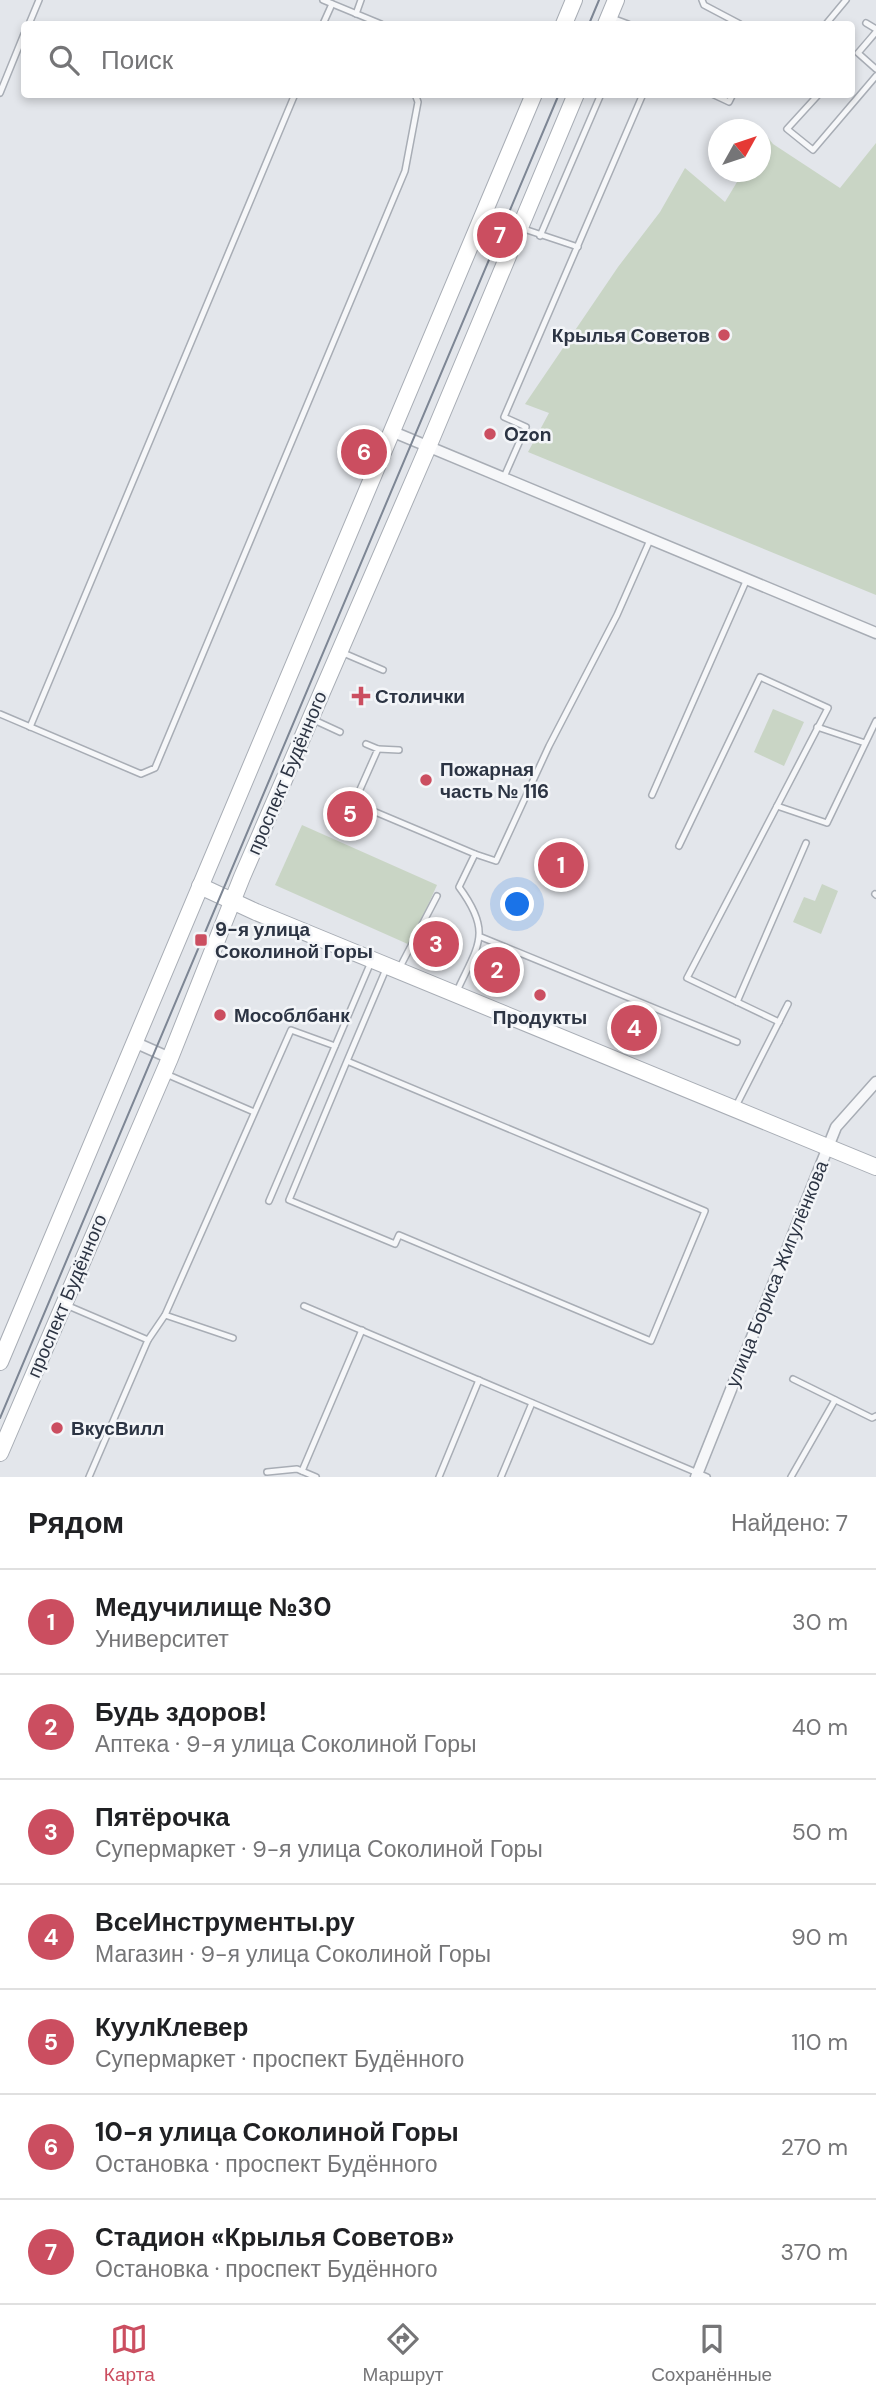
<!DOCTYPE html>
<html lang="ru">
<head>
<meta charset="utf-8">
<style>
	:root { --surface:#fff; --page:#f6f6f6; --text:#202124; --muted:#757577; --line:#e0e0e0; --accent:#cb4e60 }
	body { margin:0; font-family:"DM Sans",sans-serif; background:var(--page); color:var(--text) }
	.compass { position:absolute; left:708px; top:119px; width:63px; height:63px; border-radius:50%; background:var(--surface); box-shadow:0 4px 10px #0003; rotate:50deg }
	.you { position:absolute; left:518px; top:905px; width:24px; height:24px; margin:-18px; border:5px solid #fff; border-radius:50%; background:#1a73e8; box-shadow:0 0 0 10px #1a73e833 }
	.badge { display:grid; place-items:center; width:46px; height:46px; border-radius:50%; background:var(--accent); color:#fff; font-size:23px; font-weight:700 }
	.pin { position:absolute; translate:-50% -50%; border:4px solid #fff; box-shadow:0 2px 7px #0006 }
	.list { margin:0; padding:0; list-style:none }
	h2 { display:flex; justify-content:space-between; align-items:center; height:91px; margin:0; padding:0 28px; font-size:30px }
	h2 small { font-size:23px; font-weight:400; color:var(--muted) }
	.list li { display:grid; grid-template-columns:46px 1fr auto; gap:21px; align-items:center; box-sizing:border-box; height:105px; padding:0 28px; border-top:2px solid var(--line) }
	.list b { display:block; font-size:26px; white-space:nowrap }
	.list p { margin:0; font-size:23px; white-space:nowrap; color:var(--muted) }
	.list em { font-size:23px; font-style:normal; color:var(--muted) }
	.icon { flex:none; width:38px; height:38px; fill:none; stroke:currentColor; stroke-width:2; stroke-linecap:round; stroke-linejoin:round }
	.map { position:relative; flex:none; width:876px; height:1477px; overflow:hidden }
	.search { position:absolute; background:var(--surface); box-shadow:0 4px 10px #0003; left:21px; right:21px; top:21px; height:77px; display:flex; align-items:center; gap:18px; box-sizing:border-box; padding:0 24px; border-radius:7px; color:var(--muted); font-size:26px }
	.sheet { height:826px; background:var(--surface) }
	nav { display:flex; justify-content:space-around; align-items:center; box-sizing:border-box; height:98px; border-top:2px solid var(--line); background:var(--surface); font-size:19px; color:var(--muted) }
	nav a { display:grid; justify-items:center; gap:4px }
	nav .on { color:var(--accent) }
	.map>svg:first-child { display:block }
	.green { fill:#c9d5c5 }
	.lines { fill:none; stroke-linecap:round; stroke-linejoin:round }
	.lane-casing { stroke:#a8adb5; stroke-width:8 }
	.street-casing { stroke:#a8adb5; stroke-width:13 }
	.secondary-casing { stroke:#a8adb5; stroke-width:18 }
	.lane { stroke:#f6f7f9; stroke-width:5 }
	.street { stroke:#f6f7f9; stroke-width:10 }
	.secondary { stroke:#fff; stroke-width:16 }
	.tram { stroke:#7d8694; stroke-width:2 }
	.poi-dot { fill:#cb4e60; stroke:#f3f5f8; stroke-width:2.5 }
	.labels { text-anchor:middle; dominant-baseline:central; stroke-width:5; stroke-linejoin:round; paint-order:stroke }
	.poi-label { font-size:19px; font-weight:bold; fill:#2c3443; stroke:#f3f5f8; text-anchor:start }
	.street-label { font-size:19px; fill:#2c3443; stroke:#f3f5f8 }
</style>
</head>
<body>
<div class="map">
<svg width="876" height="1477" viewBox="0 0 876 1477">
	<rect width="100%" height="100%" fill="#e3e6eb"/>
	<g class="green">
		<polygon points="765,134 773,144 840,188 876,143 876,595 528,452 549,413 525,404 618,267 660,212 685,168 725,202 743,172 760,172 761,141"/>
		<polygon points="773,709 804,722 784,766 754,752"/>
		<polygon points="302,825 437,885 410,945 275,885"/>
		<polygon points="822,884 838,891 821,934 793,922 804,897 815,901"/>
	</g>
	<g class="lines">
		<g class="lane-casing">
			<g id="lane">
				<polyline points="323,0 381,24"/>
				<polyline points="702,0 704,5 740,24"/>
				<polyline points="356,14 361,0"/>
				<polyline points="612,18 628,24"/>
				<polyline points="866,23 876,29"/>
				<polyline points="29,24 39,0"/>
				<polyline points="323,24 332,4"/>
				<polyline points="826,24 846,0"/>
				<polyline points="876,32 858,53 876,69"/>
				<polyline points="0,93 24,34"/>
				<polyline points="712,94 729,102 733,94"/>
				<polyline points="819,94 787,129 813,150 876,76"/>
				<polyline points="521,228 578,247"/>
				<polyline points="540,236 601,94"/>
				<polyline points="504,477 526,427 504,417 643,94"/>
				<polyline points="341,652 383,670"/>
				<polyline points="0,714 141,774 155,768 405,171 418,102 415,94"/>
				<polyline points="314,720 340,732"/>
				<polyline points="30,727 295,94"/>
				<polyline points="817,727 865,743"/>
				<path d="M 366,744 L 378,749 L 354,803 L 475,854 L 459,887 C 493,933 478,945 457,991"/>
				<polyline points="378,749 399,750"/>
				<polyline points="652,795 747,579"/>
				<polyline points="777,806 687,978 779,1022"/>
				<polyline points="679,846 760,677 828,708 777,806 827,823 876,721"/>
				<polyline points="475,854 496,861 549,746 617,615 650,540"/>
				<polyline points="875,894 876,895"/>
				<polyline points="481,937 737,1042"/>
				<polyline points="400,967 437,896"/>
				<polyline points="737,1002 806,843"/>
				<polyline points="347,1061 289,1200 395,1244 399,1235 651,1341 705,1211 347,1061 386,969"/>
				<polyline points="166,1074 254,1112"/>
				<polyline points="736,1106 788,1004"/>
				<polyline points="269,1201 371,962"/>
				<polyline points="66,1305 148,1340 89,1477"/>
				<polyline points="304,1306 707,1477"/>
				<polyline points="165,1315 233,1338"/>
				<polyline points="148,1340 165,1315 291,1030 335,1046"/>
				<polyline points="793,1379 872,1418 876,1416"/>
				<polyline points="302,1471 362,1330"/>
				<polyline points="267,1472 297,1469 316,1477"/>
				<polyline points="439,1477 479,1380"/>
				<polyline points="501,1477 532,1403"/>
				<polyline points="791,1477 835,1400"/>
			</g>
		</g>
		<g class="street-casing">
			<g id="street">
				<polyline points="391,431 876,633"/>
				<polyline points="134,1042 170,1058"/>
				<polyline points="696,1477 836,1127 876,1082"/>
			</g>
		</g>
		<g class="secondary-casing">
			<g id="secondary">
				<polyline points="564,24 574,0"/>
				<polyline points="606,24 616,0"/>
				<polyline points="200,886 256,912 876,1167"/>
				<polyline points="0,1362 534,94"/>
				<polyline points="0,1453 170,1058 242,877 428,447 576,94"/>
			</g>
		</g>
		<use href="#lane" class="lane"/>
		<use href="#street" class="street"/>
		<use href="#secondary" class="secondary"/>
		<g class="tram">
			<polyline points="589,24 599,0"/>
			<polyline points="0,1418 559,94"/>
		</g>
	</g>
	<g class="poi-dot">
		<circle cx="724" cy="335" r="7"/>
		<circle cx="490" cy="434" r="7"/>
		<path d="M357.5 685.5h7v7h7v7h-7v7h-7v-7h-7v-7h7z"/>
		<circle cx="426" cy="780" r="7"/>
		<rect x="194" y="933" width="14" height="14" rx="3.5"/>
		<circle cx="540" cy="995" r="7"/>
		<circle cx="220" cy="1015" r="7"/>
		<circle cx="57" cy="1428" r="7"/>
	</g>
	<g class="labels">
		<g class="poi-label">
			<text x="710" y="335" text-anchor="end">Крылья Советов</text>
			<text x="504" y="434">Ozon</text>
			<text x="375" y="696">Столички</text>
			<text x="440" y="769">Пожарная<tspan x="440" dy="22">часть № 116</tspan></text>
			<text x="215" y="929">9-я улица<tspan x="215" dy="22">Соколиной Горы</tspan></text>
			<text x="234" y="1015">Мособлбанк</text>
			<text x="540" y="1017" text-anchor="middle">Продукты</text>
			<text x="71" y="1428">ВкусВилл</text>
		</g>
		<g class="street-label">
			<text transform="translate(287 773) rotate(-67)">проспект Будённого</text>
			<text transform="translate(777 1274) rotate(-68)">улица Бориса Жигулёнкова</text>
			<text transform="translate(67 1296) rotate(-67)">проспект Будённого</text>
		</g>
	</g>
</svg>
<svg class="compass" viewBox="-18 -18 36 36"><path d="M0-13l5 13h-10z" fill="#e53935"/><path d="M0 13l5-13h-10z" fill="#757577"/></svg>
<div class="you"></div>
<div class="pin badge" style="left:561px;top:865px">1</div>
<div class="pin badge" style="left:497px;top:970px">2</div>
<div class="pin badge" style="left:436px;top:944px">3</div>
<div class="pin badge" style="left:634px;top:1028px">4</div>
<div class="pin badge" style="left:350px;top:814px">5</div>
<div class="pin badge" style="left:364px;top:452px">6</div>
<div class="pin badge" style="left:500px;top:235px">7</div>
<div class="search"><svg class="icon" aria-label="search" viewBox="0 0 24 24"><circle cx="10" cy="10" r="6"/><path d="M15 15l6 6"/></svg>Поиск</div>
</div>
<section class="sheet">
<h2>Рядом<small>Найдено: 7</small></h2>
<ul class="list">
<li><span class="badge">1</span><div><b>Медучилище №30</b><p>Университет</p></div><em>30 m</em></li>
<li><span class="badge">2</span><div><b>Будь здоров!</b><p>Аптека · 9-я улица Соколиной Горы</p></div><em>40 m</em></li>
<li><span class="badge">3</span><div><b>Пятёрочка</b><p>Супермаркет · 9-я улица Соколиной Горы</p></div><em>50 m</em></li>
<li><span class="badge">4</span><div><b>ВсеИнструменты.ру</b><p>Магазин · 9-я улица Соколиной Горы</p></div><em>90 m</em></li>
<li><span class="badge">5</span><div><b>КуулКлевер</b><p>Супермаркет · проспект Будённого</p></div><em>110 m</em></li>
<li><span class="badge">6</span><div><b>10-я улица Соколиной Горы</b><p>Остановка · проспект Будённого</p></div><em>270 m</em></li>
<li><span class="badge">7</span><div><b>Стадион «Крылья Советов»</b><p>Остановка · проспект Будённого</p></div><em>370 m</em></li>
</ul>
</section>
<nav>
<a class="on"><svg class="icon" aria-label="map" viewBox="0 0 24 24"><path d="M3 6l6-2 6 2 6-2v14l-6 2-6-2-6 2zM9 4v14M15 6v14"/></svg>Карта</a>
<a><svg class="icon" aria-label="directions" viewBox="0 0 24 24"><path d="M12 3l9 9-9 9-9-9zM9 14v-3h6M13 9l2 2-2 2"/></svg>Маршрут</a>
<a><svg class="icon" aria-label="saved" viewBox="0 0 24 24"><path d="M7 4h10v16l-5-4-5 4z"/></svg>Сохранённые</a>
</nav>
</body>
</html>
